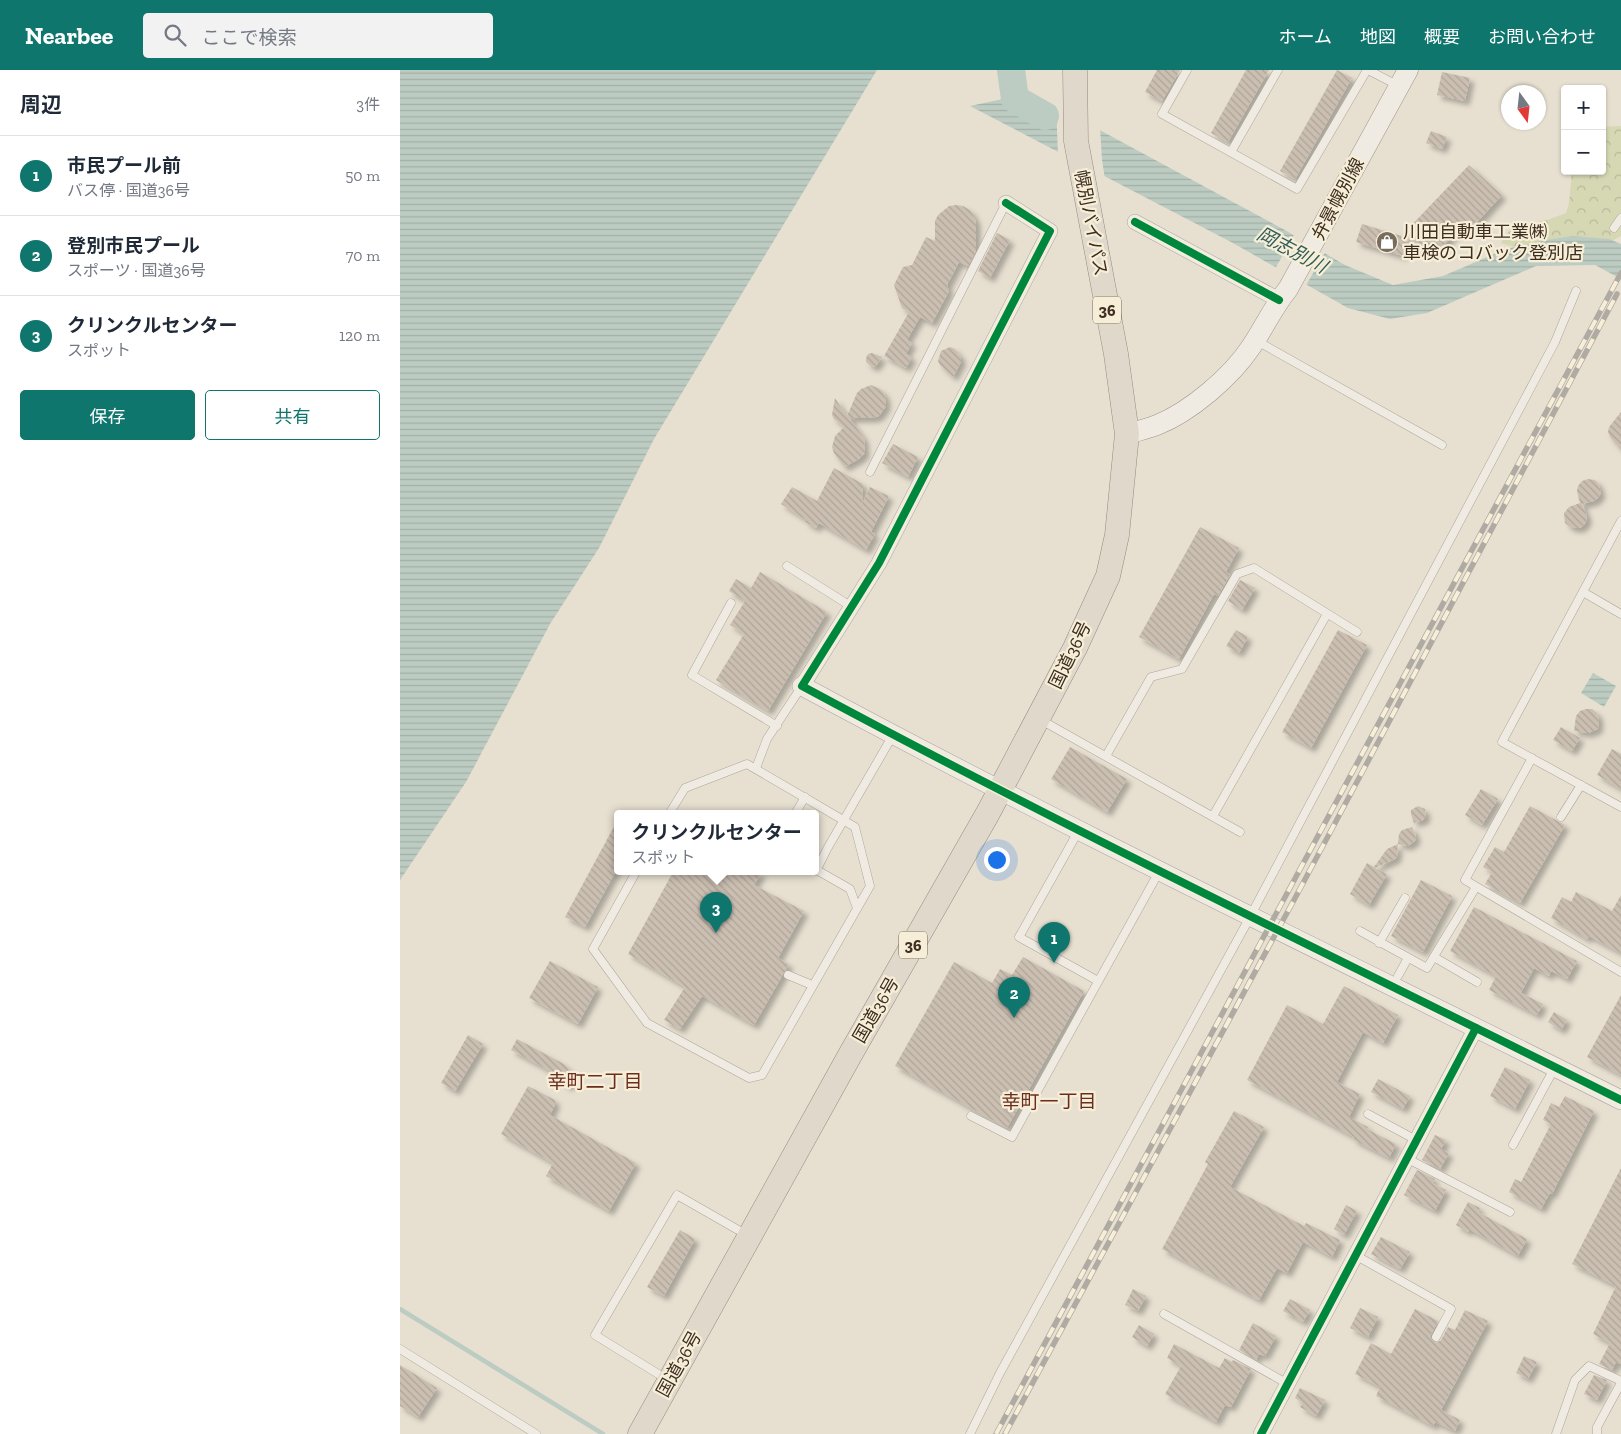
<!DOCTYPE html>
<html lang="ja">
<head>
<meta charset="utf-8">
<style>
	:root { --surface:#fff; --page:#f2f2f3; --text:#1f2937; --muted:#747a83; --line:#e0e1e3; --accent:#0f766e }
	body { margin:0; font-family:"Zilla Slab","Noto Sans JP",serif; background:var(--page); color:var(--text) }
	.controls { position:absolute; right:15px; top:15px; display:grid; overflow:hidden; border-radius:5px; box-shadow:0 1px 4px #0004 }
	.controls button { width:45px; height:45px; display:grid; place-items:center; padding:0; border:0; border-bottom:1px solid var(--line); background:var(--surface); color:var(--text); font:25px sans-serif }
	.compass { position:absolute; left:1101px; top:15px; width:45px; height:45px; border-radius:50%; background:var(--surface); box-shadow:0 1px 4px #0004; rotate:165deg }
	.you { position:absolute; left:596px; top:789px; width:18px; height:18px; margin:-12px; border:4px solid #fff; border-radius:50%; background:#1a73e8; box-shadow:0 0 0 8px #1a73e833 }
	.badge { display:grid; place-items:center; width:32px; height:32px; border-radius:50%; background:var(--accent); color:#fff; font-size:16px; font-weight:700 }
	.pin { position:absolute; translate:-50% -41px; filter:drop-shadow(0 1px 2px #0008) }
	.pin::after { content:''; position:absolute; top:26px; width:18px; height:15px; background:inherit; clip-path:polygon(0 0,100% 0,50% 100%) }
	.popup { position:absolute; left:214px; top:740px; width:205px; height:65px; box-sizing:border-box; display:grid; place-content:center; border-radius:5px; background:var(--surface); filter:drop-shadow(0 1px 4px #0005); font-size:16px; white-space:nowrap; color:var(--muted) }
	.popup b { font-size:19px; color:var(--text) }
	.popup::after { content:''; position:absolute; left:50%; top:100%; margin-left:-10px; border:10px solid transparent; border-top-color:var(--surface) }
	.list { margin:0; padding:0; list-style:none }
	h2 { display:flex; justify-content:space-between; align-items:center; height:65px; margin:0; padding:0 20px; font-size:21px }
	h2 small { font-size:16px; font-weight:400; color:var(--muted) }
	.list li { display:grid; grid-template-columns:32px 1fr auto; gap:15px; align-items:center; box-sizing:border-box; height:80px; padding:0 20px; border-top:1px solid var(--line) }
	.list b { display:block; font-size:19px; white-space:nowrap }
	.list p { margin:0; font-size:16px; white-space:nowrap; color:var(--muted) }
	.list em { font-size:16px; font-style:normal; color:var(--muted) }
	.actions { display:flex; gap:10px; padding:15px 20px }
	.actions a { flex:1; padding:11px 0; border:1px solid var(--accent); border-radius:5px; text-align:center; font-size:18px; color:var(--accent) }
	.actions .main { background:var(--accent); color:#fff }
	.icon { flex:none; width:28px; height:28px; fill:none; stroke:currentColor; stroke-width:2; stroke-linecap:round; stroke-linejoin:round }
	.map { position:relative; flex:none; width:1221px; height:1364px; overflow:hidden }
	header { display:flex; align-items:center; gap:30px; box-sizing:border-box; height:70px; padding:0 25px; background:var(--accent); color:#fff }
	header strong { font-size:24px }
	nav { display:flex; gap:28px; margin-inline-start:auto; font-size:18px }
	.search { width:350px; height:45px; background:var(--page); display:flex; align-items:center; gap:12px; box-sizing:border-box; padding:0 18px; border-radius:5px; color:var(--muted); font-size:19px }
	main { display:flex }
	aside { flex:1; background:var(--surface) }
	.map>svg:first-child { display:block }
	.forest { fill:url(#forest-crowns) }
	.water { fill:url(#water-rules) }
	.pier { fill:#e7e0d1 }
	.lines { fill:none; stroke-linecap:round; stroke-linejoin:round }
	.stream { stroke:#bcccc2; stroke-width:4.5 }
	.river { stroke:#bcccc2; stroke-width:28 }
	.building { fill:url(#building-back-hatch); filter:url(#shadow) }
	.service-casing { stroke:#ada599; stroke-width:9 }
	.minor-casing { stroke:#ada599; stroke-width:16 }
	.tertiary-casing { stroke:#ada599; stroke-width:20 }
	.secondary-casing { stroke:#9c958a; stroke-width:21 }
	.trunk-casing { stroke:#928b80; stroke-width:25 }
	.service { stroke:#efebe3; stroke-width:8 }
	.minor { stroke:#efebe3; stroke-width:15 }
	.tertiary { stroke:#efebe3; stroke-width:19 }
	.secondary { stroke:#efebe3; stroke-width:20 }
	.trunk { stroke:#e0d9cb; stroke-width:24 }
	.rail-casing { stroke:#afaaa2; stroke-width:5.5 }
	.rail { stroke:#f7eed8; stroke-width:4; stroke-dasharray:11; stroke-linecap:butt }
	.cycleway-casing { stroke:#f7eed8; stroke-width:11 }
	.cycleway { stroke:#00873e; stroke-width:8 }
	.labels { text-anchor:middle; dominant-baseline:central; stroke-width:4.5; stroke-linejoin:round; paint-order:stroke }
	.shield { fill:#f7eed8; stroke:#756857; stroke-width:1 }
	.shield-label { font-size:16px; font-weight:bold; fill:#3d2e20 }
	.street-label { font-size:18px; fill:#3d2e20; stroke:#f7eed8 }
	.poi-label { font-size:18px; fill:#3d2e20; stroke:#f7eed8; text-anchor:start }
	.water-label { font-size:19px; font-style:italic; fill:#2f5d5a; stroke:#f7eed8 }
	.neighbourhood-label { font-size:19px; fill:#6b2e1e; stroke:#f7eed8 }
</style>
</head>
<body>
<header>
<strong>Nearbee</strong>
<div class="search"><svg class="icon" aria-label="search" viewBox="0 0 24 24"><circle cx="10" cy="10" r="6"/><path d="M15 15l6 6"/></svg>ここで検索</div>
<nav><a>ホーム</a><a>地図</a><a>概要</a><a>お問い合わせ</a></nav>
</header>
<main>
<aside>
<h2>周辺<small>3件</small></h2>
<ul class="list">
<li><span class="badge">1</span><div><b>市民プール前</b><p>バス停 · 国道36号</p></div><em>50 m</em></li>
<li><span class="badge">2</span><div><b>登別市民プール</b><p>スポーツ · 国道36号</p></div><em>70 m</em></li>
<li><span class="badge">3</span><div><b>クリンクルセンター</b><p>スポット</p></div><em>120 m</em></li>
</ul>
<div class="actions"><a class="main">保存</a><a>共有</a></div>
</aside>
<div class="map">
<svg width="1221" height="1364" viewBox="0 0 1221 1364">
	<defs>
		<pattern id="forest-crowns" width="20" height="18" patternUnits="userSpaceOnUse" patternTransform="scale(1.25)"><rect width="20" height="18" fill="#d6d7b3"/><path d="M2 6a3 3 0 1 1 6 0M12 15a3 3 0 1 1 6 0" fill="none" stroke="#b9b99a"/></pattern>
		<pattern id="water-rules" width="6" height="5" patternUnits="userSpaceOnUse" patternTransform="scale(1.25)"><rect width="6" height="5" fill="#bcccc2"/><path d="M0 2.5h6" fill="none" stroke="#a2b0a6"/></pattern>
		<pattern id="building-back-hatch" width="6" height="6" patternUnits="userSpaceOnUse" patternTransform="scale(1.25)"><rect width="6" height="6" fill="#cbbfb2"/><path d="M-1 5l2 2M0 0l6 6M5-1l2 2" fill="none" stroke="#afa499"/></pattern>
		<filter id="shadow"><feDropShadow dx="4.5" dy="4.5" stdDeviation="2.5" flood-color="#0004"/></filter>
	</defs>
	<rect width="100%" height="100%" fill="#e7e0d1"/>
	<polygon class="forest" points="1221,56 1221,166 1206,174 1123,180 1101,173 1109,161 1123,155 1147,150 1166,143 1169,133 1172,101 1202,101 1202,57"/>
	<g class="water">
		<polygon points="0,0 477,0 254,369 199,478 150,554 66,712 0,810"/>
		<polygon points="631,23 883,159 945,195 993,215 1043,206 1106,179 1146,170 1173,166 1209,169 1221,174 1221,209 1195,195 1136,196 1027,243 990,249 948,238 831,172 570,36"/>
		<polygon points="1193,603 1216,616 1204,637 1181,623"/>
	</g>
	<g class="pier">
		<polygon points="656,34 700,57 702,90 705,109 658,85"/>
		<polygon points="895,163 926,181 905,217 875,199"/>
	</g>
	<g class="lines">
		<polyline class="stream" points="0,1239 203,1364"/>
		<polyline class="river" points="611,0 615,29 645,46"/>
	</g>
	<g class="building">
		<polygon points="757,0 780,0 762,31 745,22"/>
		<polygon points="846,0 869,0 828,72 811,63"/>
		<polygon points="937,0 952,8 895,109 880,101"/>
		<polygon points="1042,2 1070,8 1065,31 1037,25"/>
		<polygon points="1031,61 1047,67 1042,79 1026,73"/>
		<polygon points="1069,95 1102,125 1067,163 1061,157 1039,180 1032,174 1025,182 1004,163"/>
		<polygon points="556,135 563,136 570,140 574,146 576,152 576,181 568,196 559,192 547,215 549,221 532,253 520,247 507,270 512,273 506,284 512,287 506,298 484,286 509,242 502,238 494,215 503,197 512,195 526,167 535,171 535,151 538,145 549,136"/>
		<polygon points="962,154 1008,168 1003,186 956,172"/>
		<polygon points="597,163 610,170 590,208 578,201"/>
		<polygon points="550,277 555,279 561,287 561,292 553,307 540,295 538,291 541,281"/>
		<polygon points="472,283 482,287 476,296 472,297 466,292 466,288 468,284"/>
		<polygon points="471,315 480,319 484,323 486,329 486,336 479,346 473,348 449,348 464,368 465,383 459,389 444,397 434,383 432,377 435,366 444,357 434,349 432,345 435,328 447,346 457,323 461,319"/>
		<polygon points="1221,342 1221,380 1210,367 1208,362 1209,357"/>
		<polygon points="493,374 518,387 508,407 482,393"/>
		<polygon points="434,398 463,414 462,434 470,417 489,426 471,462 475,464 466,480 419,453 416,458 405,452 406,450 381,434 392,417 417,431"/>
		<polygon points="1188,409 1195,410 1198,413 1201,423 1198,428 1194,431 1182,434 1187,446 1187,450 1184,455 1180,458 1172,458 1165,453 1164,443 1169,437 1180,433 1177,421 1178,416 1182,411"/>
		<polygon points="800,457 839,478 826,502 830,505 818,526 814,524 779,589 739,567"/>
		<polygon points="360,502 427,542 368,641 316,610 344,564 330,555 345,531 329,521 336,509 351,518"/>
		<polygon points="840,510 855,518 842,540 828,531"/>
		<polygon points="836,560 848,567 839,583 826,576"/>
		<polygon points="938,560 967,575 911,678 882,662"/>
		<polygon points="1186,639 1192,639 1197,643 1199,649 1198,659 1188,663 1174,661 1176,646 1180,641"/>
		<polygon points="1161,657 1180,668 1172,681 1153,670"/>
		<polygon points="670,677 727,709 707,742 651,709"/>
		<polygon points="1212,679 1221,684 1221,719 1197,705"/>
		<polygon points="1081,719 1098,729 1082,755 1065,745"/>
		<polygon points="1018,736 1025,739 1026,747 1023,750 1014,753 1011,744 1011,740"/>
		<polygon points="1130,736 1165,755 1120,833 1085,814 1092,802 1083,797 1095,777 1104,782"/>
		<polygon points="217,751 217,799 185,857 165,847"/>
		<polygon points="1012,757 1016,766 1015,771 1008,776 998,774 999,764 1002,760"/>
		<polygon points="998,774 997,787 995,789 975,798 987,804 969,835 950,824 967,793 974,797 987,779"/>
		<polygon points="273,802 362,802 354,815 404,841 378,888 389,894 354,955 302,926 280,959 264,950 285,917 228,884"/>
		<polygon points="1021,810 1052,826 1023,882 991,866"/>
		<polygon points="1176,822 1212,841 1221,825 1221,883 1189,866 1187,869 1151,848 1162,827 1171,832"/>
		<polygon points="1074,837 1177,891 1167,909 1151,901 1149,906 1134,898 1121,923 1143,934 1137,945 1089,920 1096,906 1050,881"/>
		<polygon points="623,887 684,921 607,1058 495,996 554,892 592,913 600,899 612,905"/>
		<polygon points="150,891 198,917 178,954 129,928"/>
		<polygon points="944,916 998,945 983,973 963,962 937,1012 960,1024 949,1047 968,1057 967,1059 996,1074 989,1088 952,1069 954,1067 847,1010 887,935 923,954"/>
		<polygon points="1221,925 1221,1005 1187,987"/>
		<polygon points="1154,942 1167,950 1161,960 1148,952"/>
		<polygon points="68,965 83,974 55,1021 41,1013"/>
		<polygon points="117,969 164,994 177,1008 167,1017 156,1004 111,980"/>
		<polygon points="1105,997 1130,1010 1115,1039 1090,1026"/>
		<polygon points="978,1009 1010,1026 1003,1039 971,1022"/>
		<polygon points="128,1016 155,1030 155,1035 150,1045 236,1093 209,1141 146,1106 153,1093 101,1064"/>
		<polygon points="1165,1026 1194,1041 1152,1124 1150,1123 1141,1139 1109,1122 1115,1109 1121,1112 1151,1054 1143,1050 1151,1033 1159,1037"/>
		<polygon points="834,1041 864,1057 830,1117 904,1156 906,1153 940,1170 932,1187 903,1172 887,1203 877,1198 859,1230 762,1179 808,1094 805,1092"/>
		<polygon points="1035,1065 1046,1070 1041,1079 1049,1083 1040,1099 1022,1090"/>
		<polygon points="1221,1098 1221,1294 1216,1292 1212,1300 1199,1294 1210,1273 1193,1264 1216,1216 1172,1194"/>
		<polygon points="1017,1100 1035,1109 1032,1113 1046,1120 1035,1141 1004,1125"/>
		<polygon points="1068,1132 1080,1138 1078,1142 1127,1169 1118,1186 1069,1159 1068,1162 1056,1155"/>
		<polygon points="946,1135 957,1141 944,1165 934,1159"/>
		<polygon points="280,1160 295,1169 264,1226 247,1217"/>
		<polygon points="981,1167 1010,1182 1000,1199 971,1184"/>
		<polygon points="733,1219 746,1226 738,1241 725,1235"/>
		<polygon points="890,1229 910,1240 903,1252 883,1241"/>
		<polygon points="960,1238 978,1247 968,1267 950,1258"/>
		<polygon points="1015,1239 1038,1251 1030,1267 1032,1270 1036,1273 1041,1270 1048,1257 1055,1260 1065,1240 1088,1251 1041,1340 1060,1350 1055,1361 1035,1352 1033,1356 976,1326 980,1317 955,1304 971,1273 991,1284"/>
		<polygon points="853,1253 876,1266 865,1286 859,1284 856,1290 839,1280"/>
		<polygon points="739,1255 754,1264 747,1276 732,1267"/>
		<polygon points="774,1274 819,1298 825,1288 832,1292 833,1290 851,1299 831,1337 825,1335 816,1352 765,1324 781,1296 767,1288"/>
		<polygon points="1124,1286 1137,1292 1128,1309 1116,1303"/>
		<polygon points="0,1295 37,1318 18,1347 0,1336"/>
		<polygon points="1194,1305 1207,1310 1197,1330 1184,1324"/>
		<polygon points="900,1318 925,1330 916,1346 900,1337 903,1333 895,1328"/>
	</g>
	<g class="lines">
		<g class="service-casing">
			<g id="service">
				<polyline points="787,0 762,44 897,119 967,0"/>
				<polyline points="968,0 999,16"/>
				<polyline points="831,82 878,0"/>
				<polyline points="1214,158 1221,148"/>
				<polyline points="857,271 1042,375"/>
				<polyline points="470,402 606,133"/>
				<polyline points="1221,451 1102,672 1221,737"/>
				<polyline points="387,496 452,537"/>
				<polyline points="1183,522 1221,544"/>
				<polyline points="331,533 292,605 377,656"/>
				<polyline points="641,650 840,762"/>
				<polyline points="706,686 751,607 782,599 837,504 854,498 957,562"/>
				<polyline points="1132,688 1065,810 1221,902"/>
				<polyline points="356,698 367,669 402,616"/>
				<polyline points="395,744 405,727"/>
				<polyline points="813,746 927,544"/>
				<polyline points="1161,747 1181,715"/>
				<polyline points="679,760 619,867 698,911"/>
				<polyline points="415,799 450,819 457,838"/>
				<polyline points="416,801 427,779 493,665"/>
				<polyline points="236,802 193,879 247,953 349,1008 362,1005 470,816 455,757 347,694 285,718 269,744"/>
				<polyline points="960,861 1027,898 1076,817"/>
				<polyline points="979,873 1005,828"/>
				<polyline points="1034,887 1077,912"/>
				<polyline points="388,905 412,915"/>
				<polyline points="998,906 1008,888"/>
				<polyline points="968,1044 1016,1070"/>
				<polyline points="571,1046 612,1067 760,800"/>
				<polyline points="1113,1075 1155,997"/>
				<polyline points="1006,1088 1110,1142"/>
				<polyline points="955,1185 1051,1239 1036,1267"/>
				<polyline points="764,1244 888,1314"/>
				<polyline points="0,1279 136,1364"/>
				<polyline points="268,1310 195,1265 277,1125 347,1165"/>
				<polyline points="570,1364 600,1303 844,858 1155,272 1176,221"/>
				<polyline points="1156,1364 1175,1310 1189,1296 1221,1311"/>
				<polyline points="1197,1364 1197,1357 1221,1313"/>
			</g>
		</g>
		<g class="minor-casing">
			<g id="minor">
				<polyline points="735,152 879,230"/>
				<polyline points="402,616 479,493 650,161 606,133"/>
				<polyline points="861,1364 1076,958"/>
			</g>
		</g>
		<g class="tertiary-casing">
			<path id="tertiary" d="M 402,616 C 671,761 947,893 1221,1030"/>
		</g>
		<g class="secondary-casing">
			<path id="secondary" d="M 727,364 C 737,361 747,359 757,355 C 790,342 831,307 851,277 C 864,258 873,237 888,219 L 1008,0"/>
		</g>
		<g class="trunk-casing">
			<polyline id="trunk" points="240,1364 450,985 588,743 675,578 708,506 717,465 727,364 716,284 676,71 675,0"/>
		</g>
		<use href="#service" class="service"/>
		<use href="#minor" class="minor"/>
		<use href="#tertiary" class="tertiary"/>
		<use href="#secondary" class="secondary"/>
		<use href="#trunk" class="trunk"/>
		<g class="rail-casing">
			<g id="rail">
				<polyline points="596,1364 1221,203"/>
				<polyline points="605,1364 894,830 1217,224"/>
			</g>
		</g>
		<use href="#rail" class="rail"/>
		<g class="cycleway-casing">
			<g id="cycleway">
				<path d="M 606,133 L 650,161 L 479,493 L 402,616 C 671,761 947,893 1221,1030"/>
				<polyline points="735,152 879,230"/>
				<polyline points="861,1364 1076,958"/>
			</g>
		</g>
		<use href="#cycleway" class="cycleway"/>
	</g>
	<defs>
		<g id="shop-disc" transform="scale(1.125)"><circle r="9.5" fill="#786c5e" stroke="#f7eed8"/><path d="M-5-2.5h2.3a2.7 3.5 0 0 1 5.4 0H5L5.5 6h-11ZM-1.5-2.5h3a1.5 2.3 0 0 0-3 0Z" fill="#fff"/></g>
	</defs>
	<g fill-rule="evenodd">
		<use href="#shop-disc" x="987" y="172"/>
	</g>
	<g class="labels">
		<g class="shield">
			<rect x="693" y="226.5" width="28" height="27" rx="4"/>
			<rect x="499" y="861.5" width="28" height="27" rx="4"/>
		</g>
		<g class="shield-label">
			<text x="707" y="240">36</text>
			<text x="513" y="875">36</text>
		</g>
		<g class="street-label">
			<text transform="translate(938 129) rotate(-62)">弁景幌別線</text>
			<text transform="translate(691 153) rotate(79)">幌別バイパス</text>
			<text transform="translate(670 585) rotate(-64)">国道36号</text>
			<text transform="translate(476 940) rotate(-60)">国道36号</text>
			<text transform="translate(279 1294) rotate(-61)">国道36号</text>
		</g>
		<g class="poi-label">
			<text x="1003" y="162">川田自動車工業㈱<tspan x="1003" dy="21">車検のコバック登別店</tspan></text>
		</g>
		<g class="water-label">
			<text transform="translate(892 180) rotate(28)">岡志別川</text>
		</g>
		<g class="neighbourhood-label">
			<text x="195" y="1011">幸町二丁目</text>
			<text x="649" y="1031">幸町一丁目</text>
		</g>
	</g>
</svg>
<div class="controls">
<button>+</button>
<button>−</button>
</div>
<svg class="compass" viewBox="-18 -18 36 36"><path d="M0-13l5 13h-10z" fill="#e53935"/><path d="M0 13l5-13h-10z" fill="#747a83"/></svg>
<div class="you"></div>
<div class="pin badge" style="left:654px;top:893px">1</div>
<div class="pin badge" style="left:614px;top:948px">2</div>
<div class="pin badge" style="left:316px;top:863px">3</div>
<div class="popup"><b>クリンクルセンター</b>スポット</div>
</div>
</main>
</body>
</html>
